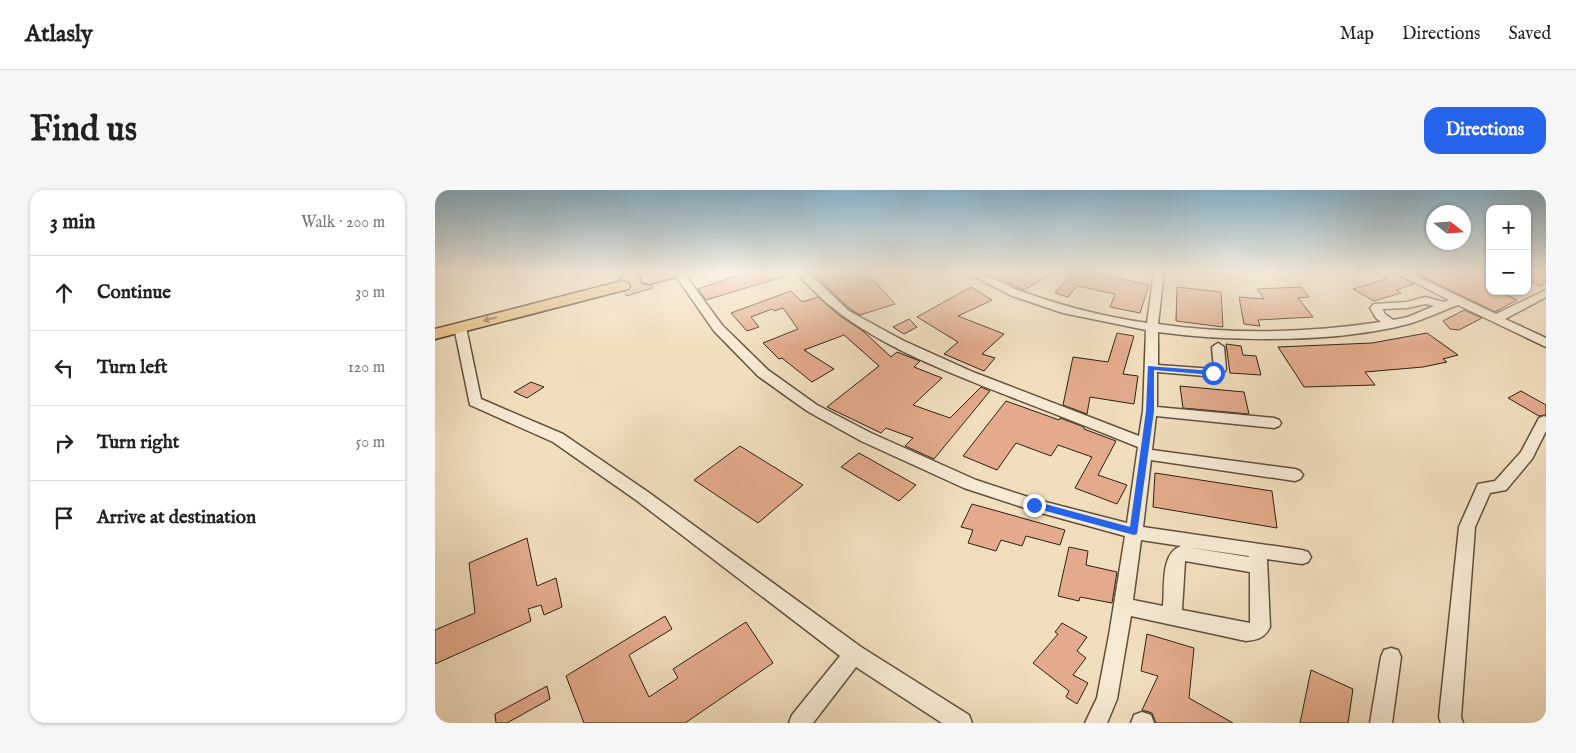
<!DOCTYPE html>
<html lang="en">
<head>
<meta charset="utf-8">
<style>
	:root { --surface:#fff; --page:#f6f6f6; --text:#222; --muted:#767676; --line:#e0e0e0; --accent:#2563eb }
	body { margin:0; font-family:"IM FELL English",serif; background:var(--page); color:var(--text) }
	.controls { position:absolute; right:15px; top:15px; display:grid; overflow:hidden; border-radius:10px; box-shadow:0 1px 4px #0004 }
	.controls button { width:45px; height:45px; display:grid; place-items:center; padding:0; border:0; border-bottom:1px solid var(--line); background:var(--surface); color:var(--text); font:25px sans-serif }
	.compass { position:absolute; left:991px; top:15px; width:45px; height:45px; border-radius:50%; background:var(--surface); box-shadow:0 1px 4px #0004; rotate:107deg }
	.stop { position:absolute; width:15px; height:15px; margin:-11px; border:4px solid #2563eb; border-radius:50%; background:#fff }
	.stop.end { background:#2563eb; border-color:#fff; box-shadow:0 1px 5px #0008 }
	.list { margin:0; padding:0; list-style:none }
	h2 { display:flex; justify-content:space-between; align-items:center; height:65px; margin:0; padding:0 20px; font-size:21px }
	h2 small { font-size:16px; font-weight:400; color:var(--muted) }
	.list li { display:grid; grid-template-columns:32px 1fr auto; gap:15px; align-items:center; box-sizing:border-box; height:75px; padding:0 20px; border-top:1px solid var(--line) }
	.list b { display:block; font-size:19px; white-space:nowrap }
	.list em { font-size:16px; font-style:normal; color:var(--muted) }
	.icon { flex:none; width:28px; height:28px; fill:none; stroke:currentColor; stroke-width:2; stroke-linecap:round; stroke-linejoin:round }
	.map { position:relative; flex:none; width:1111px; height:533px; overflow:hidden; border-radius:15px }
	header { display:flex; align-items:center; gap:30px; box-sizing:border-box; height:70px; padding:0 25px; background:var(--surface); border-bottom:1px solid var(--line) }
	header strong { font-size:24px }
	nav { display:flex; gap:28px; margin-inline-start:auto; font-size:18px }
	.intro { display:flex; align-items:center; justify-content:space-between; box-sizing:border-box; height:120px; padding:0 30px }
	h1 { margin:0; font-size:35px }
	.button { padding:12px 22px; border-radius:15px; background:var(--accent); color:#fff; font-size:18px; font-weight:700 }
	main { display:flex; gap:30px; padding:0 30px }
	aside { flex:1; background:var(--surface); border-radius:15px; box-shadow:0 1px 4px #0004 }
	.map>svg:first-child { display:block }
	.building { fill:#e3ab8b; stroke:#2e2111 }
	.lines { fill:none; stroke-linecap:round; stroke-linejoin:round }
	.highway-tunnel { stroke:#cab89b; stroke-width:18; stroke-dasharray:18 9; stroke-linecap:butt }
	.minor-casing { stroke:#5f503c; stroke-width:3 }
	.highway-casing { stroke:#2e2111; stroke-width:3 }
	.minor { fill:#f6ead4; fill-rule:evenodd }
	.highway { fill:#e8bf7e; fill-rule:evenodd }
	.oneway { fill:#8b7048 }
	.route { fill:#2563eb }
</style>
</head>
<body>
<header>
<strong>Atlasly</strong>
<nav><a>Map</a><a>Directions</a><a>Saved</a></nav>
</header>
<div class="intro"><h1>Find us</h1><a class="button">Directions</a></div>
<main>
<aside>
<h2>3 min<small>Walk · 200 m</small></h2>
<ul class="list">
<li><svg class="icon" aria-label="ahead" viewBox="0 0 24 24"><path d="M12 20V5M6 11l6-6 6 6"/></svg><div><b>Continue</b></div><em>30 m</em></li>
<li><svg class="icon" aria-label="left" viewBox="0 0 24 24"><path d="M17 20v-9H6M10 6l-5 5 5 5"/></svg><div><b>Turn left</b></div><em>120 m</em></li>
<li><svg class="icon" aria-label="right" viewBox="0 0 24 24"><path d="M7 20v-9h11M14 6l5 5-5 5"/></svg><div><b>Turn right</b></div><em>50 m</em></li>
<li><svg class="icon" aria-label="arrive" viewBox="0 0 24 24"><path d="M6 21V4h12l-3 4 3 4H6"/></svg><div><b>Arrive at destination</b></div></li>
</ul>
</aside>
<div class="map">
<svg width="1111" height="533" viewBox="0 0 1111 533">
	<rect width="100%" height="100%" fill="#f1debd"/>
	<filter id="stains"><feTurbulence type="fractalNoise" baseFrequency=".004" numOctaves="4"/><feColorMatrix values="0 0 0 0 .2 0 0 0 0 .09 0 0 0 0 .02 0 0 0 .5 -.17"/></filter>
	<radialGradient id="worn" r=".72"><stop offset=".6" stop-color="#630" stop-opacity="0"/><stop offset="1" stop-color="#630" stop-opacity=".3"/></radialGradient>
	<g class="building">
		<polygon points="203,82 211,82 206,85 204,90 207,94 217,95 218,98 191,106 190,102 195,100 197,95 194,91 185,90 184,87"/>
		<polygon points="354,82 354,85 271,110 263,99 313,82"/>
		<polygon points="380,82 395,82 401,89 423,83 426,87 434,85 460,114 425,125 415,119 393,98"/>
		<polygon points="551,82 620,82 589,100"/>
		<polygon points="638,82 653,82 714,95 705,123 675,117 680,104 642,96 633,107 620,103"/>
		<polygon points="939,82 957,82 979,94 961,100 966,103 939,111 918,99 951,89"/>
		<polygon points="978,82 1055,82 1055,101 1063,101 1082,110 1060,122"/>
		<polygon points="1092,82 1111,82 1111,93 1105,96 1092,90"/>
		<polygon points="536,97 557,110 523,126 569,144 547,164 560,168 549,181 509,164 523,152 482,127"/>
		<polygon points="742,97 786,102 788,137 741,131"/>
		<polygon points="866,97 874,107 863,108 878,127 823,130 825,136 809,134 804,107 829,109 822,99"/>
		<polygon points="356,101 367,112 383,107 405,126 428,141 456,167 462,162 477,168 485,171 479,177 507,188 478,215 515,228 546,197 555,201 499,269 470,256 478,248 451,238 446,243 392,217 444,176 409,145 369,160 399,179 377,192 347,168 344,169 328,153 363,139 348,118 339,121 337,119 316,127 324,137 312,141 296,123"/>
		<polygon points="1029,120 1047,128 1024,140 1015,139 1008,131"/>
		<polygon points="474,129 482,137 469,144 458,137"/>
		<polygon points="682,143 699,146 688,184 703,186 699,214 655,207 652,224 628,215 638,167 673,172"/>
		<polygon points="992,143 1023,165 1008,169 1012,172 988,177 930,182 940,195 869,197 843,157 937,153"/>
		<polygon points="791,154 806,156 808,165 821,166 826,185 795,183"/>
		<polygon points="96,192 109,197 92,208 79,202"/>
		<polygon points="745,196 809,202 814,224 748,218"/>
		<polygon points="1086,201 1111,215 1111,225 1104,226 1073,208"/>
		<polygon points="571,211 624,230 625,228 649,237 649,239 681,251 663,285 692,295 682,314 640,298 657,267 623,255 616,266 581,253 562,280 528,266"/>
		<polygon points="305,256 368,295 323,333 259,290"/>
		<polygon points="424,263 481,295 464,311 406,277"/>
		<polygon points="720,283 837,301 842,338 718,317"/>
		<polygon points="537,314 630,340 625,355 591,346 587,356 566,350 561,361 533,353 538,340 526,337"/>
		<polygon points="92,348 102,396 121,388 127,417 109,425 106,415 93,419 96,431 0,474 0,440 40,423 34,373"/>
		<polygon points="634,357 653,361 651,375 682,382 677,413 645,407 644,411 623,406"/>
		<polygon points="230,426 237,439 194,465 214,507 243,488 238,479 311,432 338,473 250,533 149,533 131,486"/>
		<polygon points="627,433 652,447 642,461 651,468 638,485 653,493 642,514 631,507 634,501 598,473 623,444 620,442"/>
		<polygon points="712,444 759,458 754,508 798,533 721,533 717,523 707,520 723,486 706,481"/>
		<polygon points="876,480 918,499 913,533 865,533"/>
		<polygon points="112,496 115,509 72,533 61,533 60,524"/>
	</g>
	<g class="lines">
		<polyline class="highway-tunnel" points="187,96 214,89"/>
		<g class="minor-casing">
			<g id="minor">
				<path d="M 238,82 L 248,82 L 287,135 L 333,180 L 382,215 L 436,243 L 541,290 L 599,309 L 692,333 L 703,257 C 661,240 618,223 576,207 C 503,178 411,145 362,82 L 373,82 L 414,121 L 467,150 L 538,182 L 704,246 L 708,221 L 711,140 L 628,123 L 577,106 L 530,82 C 552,82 567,95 588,102 C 628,116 669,127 712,133 L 719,82 L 729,82 L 723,134 C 797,145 872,143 946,132 L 941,128 L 935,118 L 939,114 L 972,112 L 990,107 L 1009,112 L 1014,110 L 959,82 L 973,82 L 1061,124 L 1111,100 L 1111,107 L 1070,129 L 1111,148 L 1111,157 L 1023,115 C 1006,121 991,129 973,134 C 901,153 797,152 723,142 L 723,175 L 779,179 L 777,157 L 783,153 L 789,157 L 791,179 L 787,186 L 782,187 L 722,182 L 722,217 L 839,228 L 844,230 L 846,233 L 844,236 L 839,238 L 721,226 L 717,260 L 860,279 L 865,281 L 868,285 L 865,289 L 860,291 L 716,270 L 708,337 L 867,360 L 873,362 L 876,367 L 873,372 L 867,374 L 832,369 L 835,437 C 830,448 822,450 811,451 L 696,426 L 682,509 L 672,533 L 650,533 L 662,508 L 674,445 L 690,346 L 599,321 L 529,298 L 426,251 L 372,221 L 323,186 L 279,141 ZM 990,114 L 999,116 L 973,127 L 958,130 L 950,124 L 947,119 L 972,118 ZM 706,350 L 746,356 C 725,363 730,398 728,416 L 698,410 ZM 751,357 L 814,366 L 814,367 ZM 750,371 L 815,382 L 815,433 L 747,420 Z"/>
				<polygon points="25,133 31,137 46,209 128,244 213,302 426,457 534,525 537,533 507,533 421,477 378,533 354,533 357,525 405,466 201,310 118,252 35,215 19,137"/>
				<polygon points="1109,226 1111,227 1111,241 1097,269 1071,300 1055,303 1040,337 1026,527 1028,533 1006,533 1004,527 1024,337 1043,294 1060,291 1086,262 1104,228"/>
				<polygon points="956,458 963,460 966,467 957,533 935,533 946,467 949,460"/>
				<polygon points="707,522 716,525 719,533 696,533 699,525"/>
			</g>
		</g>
		<g class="highway-casing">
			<g id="highway">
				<polygon points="222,82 250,82 248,85 214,94 208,92 206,89 208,86"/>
				<polygon points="187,91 193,93 195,96 193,99 0,149 0,139"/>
			</g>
		</g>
		<use href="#minor" class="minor"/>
		<use href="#highway" class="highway"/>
	</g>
	<defs><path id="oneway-solid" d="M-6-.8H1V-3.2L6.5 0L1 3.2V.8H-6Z" transform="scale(1.25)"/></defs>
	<use class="oneway" href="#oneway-solid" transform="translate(55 129) rotate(166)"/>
	<linearGradient id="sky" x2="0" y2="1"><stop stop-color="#89b7d2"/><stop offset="0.52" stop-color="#f9f0e1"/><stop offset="1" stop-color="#f9f0e1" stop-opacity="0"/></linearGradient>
	<rect width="1111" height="157" fill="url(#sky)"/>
	<polygon class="route" points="713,176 778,181 782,183 778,185 719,180 719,221 702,344 699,345 596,317 594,315 599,311 695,337 711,221"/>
	<rect width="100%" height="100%" filter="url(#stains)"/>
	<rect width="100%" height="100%" fill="url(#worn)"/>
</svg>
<div class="controls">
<button>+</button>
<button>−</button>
</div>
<svg class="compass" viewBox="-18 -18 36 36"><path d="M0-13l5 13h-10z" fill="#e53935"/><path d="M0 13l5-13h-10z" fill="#767676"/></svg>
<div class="stop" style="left:778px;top:183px"></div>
<div class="stop end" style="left:599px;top:315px"></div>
</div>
</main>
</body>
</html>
